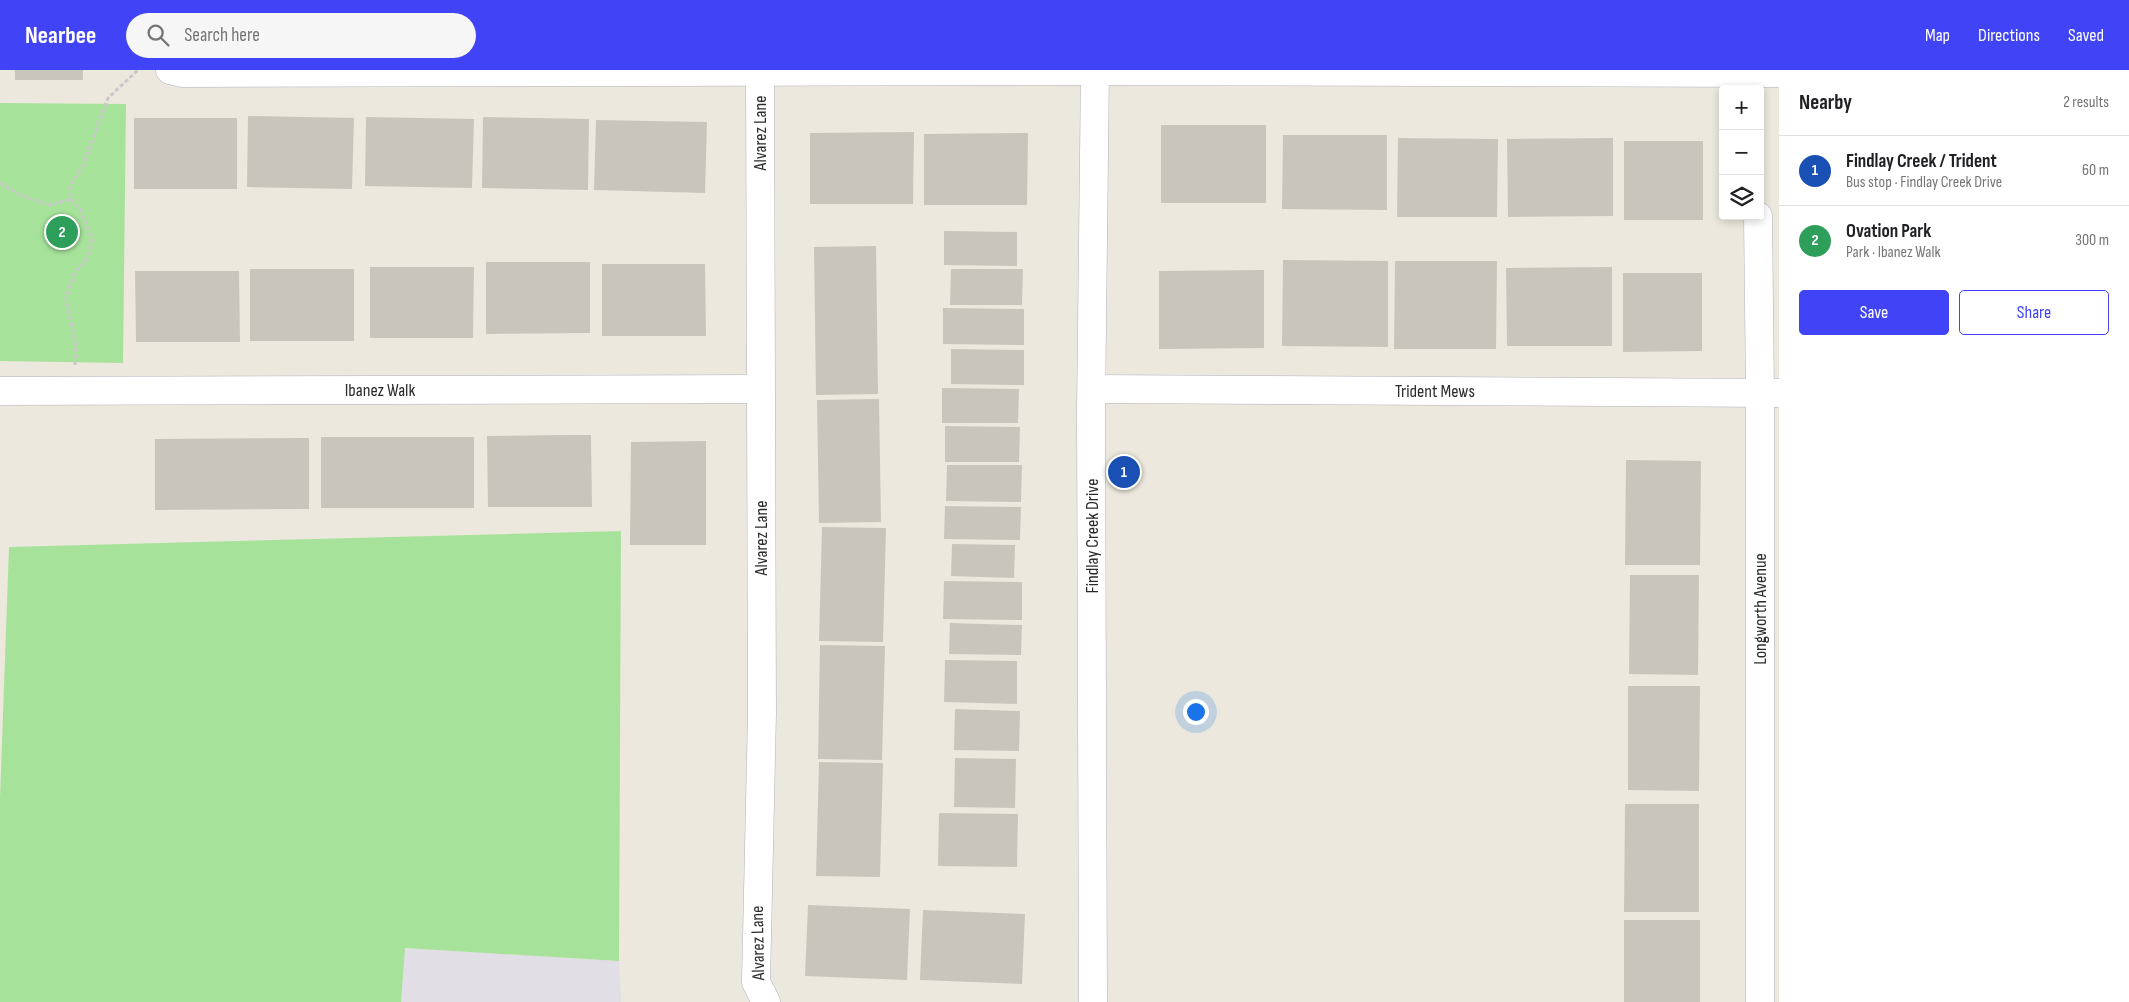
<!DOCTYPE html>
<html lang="en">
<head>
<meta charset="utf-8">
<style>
	:root { --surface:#fff; --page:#f6f6f6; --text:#202124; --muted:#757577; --line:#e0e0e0; --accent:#4044f6 }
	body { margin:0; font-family:"Sofia Sans Condensed",sans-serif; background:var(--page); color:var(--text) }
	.controls { position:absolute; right:15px; top:15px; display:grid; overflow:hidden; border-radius:5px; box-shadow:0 2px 8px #0003 }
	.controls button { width:45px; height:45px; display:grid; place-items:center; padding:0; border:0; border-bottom:1px solid var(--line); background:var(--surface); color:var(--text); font:25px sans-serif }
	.you { position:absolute; left:1195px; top:641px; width:18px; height:18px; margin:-12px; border:4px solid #fff; border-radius:50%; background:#1a73e8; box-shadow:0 0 0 8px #1a73e833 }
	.badge { display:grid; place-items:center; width:32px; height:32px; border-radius:50%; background:var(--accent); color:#fff; font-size:16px; font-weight:700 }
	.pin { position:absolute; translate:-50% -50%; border:2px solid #fff; box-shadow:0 1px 5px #0006 }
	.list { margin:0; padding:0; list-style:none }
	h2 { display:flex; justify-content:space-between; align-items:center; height:65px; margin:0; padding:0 20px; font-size:21px }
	h2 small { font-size:16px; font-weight:400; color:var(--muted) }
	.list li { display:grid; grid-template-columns:32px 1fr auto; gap:15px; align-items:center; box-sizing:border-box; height:70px; padding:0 20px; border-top:1px solid var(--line) }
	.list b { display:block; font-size:19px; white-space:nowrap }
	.list p { margin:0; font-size:16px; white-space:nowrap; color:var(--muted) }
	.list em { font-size:16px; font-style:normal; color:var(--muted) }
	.actions { display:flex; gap:10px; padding:15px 20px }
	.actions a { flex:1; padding:11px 0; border:1px solid var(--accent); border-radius:5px; text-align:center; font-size:18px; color:var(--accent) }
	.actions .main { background:var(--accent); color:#fff }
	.icon { flex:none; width:28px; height:28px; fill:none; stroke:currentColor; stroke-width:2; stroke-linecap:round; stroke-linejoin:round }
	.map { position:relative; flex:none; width:1779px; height:932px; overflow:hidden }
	header { display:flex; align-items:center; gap:30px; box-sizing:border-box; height:70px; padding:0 25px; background:var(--accent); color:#fff }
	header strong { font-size:24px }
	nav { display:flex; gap:28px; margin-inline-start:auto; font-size:18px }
	.search { width:350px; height:45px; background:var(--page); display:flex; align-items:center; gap:12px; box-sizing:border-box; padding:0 18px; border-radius:28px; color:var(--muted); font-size:19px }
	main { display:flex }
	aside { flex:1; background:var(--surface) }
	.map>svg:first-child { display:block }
	.industrial { fill:#e1dee5 }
	.green { fill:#a7e29b }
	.building { fill:#c8c6bc }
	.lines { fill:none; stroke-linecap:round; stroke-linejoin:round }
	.minor-casing { stroke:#b1b1be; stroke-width:29 }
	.path { stroke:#c8c8c8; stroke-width:3; stroke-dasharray:4 2.5; stroke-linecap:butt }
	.minor { stroke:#fff; stroke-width:28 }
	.labels { text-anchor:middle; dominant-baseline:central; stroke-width:4; stroke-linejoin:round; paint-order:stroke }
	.street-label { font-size:18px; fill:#2b2b2b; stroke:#fff }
</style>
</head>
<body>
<header>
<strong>Nearbee</strong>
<div class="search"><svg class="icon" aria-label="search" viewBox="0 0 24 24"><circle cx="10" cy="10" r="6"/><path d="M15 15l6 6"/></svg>Search here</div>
<nav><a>Map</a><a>Directions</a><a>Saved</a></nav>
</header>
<main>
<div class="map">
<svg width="1779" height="932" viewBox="0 0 1779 932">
	<rect width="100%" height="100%" fill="#ece8dd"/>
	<polygon class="industrial" points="404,878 619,891 621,932 401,932"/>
	<g class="green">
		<polygon points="0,33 126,34 123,293 0,291"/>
		<polygon points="621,461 619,891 405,878 401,932 0,932 0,728 9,477"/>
	</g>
	<g class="building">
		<rect x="15" y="0" width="68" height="10"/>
		<polygon points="248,46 354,48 352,119 247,117"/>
		<polygon points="366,47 474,49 472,118 365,116"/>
		<polygon points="483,47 589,49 588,120 482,118"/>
		<rect x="134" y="48" width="103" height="71"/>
		<polygon points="596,50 707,52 705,123 594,120"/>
		<rect x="1161" y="55" width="105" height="78"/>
		<polygon points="914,62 913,134 810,134 810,63"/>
		<polygon points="1028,63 1027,135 924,135 924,64"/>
		<polygon points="1283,65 1387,65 1387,140 1282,139"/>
		<polygon points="1398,68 1498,69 1497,147 1397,147"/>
		<polygon points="1613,68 1613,146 1508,147 1507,69"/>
		<rect x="1624" y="71" width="79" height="79"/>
		<polygon points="944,161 1017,162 1017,196 944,195"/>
		<polygon points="876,176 878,324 816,325 814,177"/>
		<polygon points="1283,190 1388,191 1388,277 1282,276"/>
		<polygon points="1395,191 1497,191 1496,279 1394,279"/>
		<polygon points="486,192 590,192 590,263 486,264"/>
		<polygon points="602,194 705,194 706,266 602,266"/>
		<polygon points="370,197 474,197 473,268 370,268"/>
		<polygon points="1612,197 1612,276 1507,276 1506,198"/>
		<rect x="250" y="199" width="104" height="72"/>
		<polygon points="951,199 1023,199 1022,235 950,235"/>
		<polygon points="1264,200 1264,278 1159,279 1159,201"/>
		<polygon points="135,201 239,201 240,272 136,272"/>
		<polygon points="1623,203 1702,203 1702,281 1623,282"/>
		<polygon points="943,238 1024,239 1024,275 943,274"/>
		<polygon points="951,279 1024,280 1024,315 951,314"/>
		<polygon points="942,318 1019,319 1018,353 942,353"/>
		<polygon points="879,329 881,452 819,453 817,330"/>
		<polygon points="945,356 1020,357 1019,392 945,392"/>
		<polygon points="565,365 591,365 592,437 488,437 487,366"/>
		<rect x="321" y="367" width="153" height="71"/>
		<polygon points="309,368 309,439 155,440 155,369"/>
		<polygon points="706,371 706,475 630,475 631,372"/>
		<polygon points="1626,390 1701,391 1700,495 1625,495"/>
		<polygon points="947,395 1022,395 1021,432 946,431"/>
		<polygon points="945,436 1021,437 1020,470 944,469"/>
		<polygon points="822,457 886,458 883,572 819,571"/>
		<polygon points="952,474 1015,475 1014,508 951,506"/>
		<polygon points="1630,505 1699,505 1698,605 1629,604"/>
		<polygon points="944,511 1022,512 1022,550 943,549"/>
		<polygon points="950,553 1022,555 1021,585 949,584"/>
		<polygon points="820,575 885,576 882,690 818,689"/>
		<polygon points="945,590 1017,591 1017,634 944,632"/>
		<polygon points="1628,616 1700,616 1699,721 1628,720"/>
		<polygon points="955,639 1020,641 1019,681 954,680"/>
		<polygon points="955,688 1016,689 1015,738 954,737"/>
		<polygon points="819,692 883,693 880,807 816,806"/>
		<polygon points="1625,734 1699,734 1699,842 1624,842"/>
		<polygon points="939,743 1018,744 1017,797 938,796"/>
		<polygon points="808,835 910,839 907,910 805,906"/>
		<polygon points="923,840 1025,844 1022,914 920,910"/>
		<rect x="1624" y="850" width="76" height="82"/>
	</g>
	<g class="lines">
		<g class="minor-casing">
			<g id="minor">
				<polyline points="170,0 183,3 1056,1 1779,3"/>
				<polyline points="760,2 762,643 756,912 766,932"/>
				<polyline points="1758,146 1760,324 1760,932"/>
				<polyline points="1092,319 1778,323"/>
				<polyline points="0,321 760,319"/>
				<polyline points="1093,932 1091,342 1095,0"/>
			</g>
		</g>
		<g class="path">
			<polyline points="0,113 20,125 49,135 71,129"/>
			<polyline points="75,295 76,277 66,227 75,202 87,189 92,169 81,141 71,129 70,116 84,93 108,28 138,0"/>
		</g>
		<use href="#minor" class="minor"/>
	</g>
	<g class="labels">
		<g class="street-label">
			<text transform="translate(760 63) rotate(-90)">Alvarez Lane</text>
			<text x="380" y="320">Ibanez Walk</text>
			<text x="1435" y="321">Trident Mews</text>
			<text transform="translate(1092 466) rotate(-90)">Findlay Creek Drive</text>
			<text transform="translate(761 468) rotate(-90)">Alvarez Lane</text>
			<text transform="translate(1760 539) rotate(-90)">Longworth Avenue</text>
			<text transform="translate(758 873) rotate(-91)">Alvarez Lane</text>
		</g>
	</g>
</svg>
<div class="controls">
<button>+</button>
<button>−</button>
<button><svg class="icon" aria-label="layers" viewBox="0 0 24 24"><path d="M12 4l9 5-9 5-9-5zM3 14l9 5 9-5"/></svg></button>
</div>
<div class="you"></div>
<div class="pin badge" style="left:1124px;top:402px;background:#1a4fb4">1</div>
<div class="pin badge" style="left:62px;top:162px;background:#2e9e5b">2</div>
</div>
<aside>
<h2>Nearby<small>2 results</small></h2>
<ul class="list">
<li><span class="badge" style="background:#1a4fb4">1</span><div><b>Findlay Creek / Trident</b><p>Bus stop · Findlay Creek Drive</p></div><em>60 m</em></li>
<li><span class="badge" style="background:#2e9e5b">2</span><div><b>Ovation Park</b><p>Park · Ibanez Walk</p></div><em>300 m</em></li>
</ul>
<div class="actions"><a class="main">Save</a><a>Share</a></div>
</aside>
</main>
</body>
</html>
